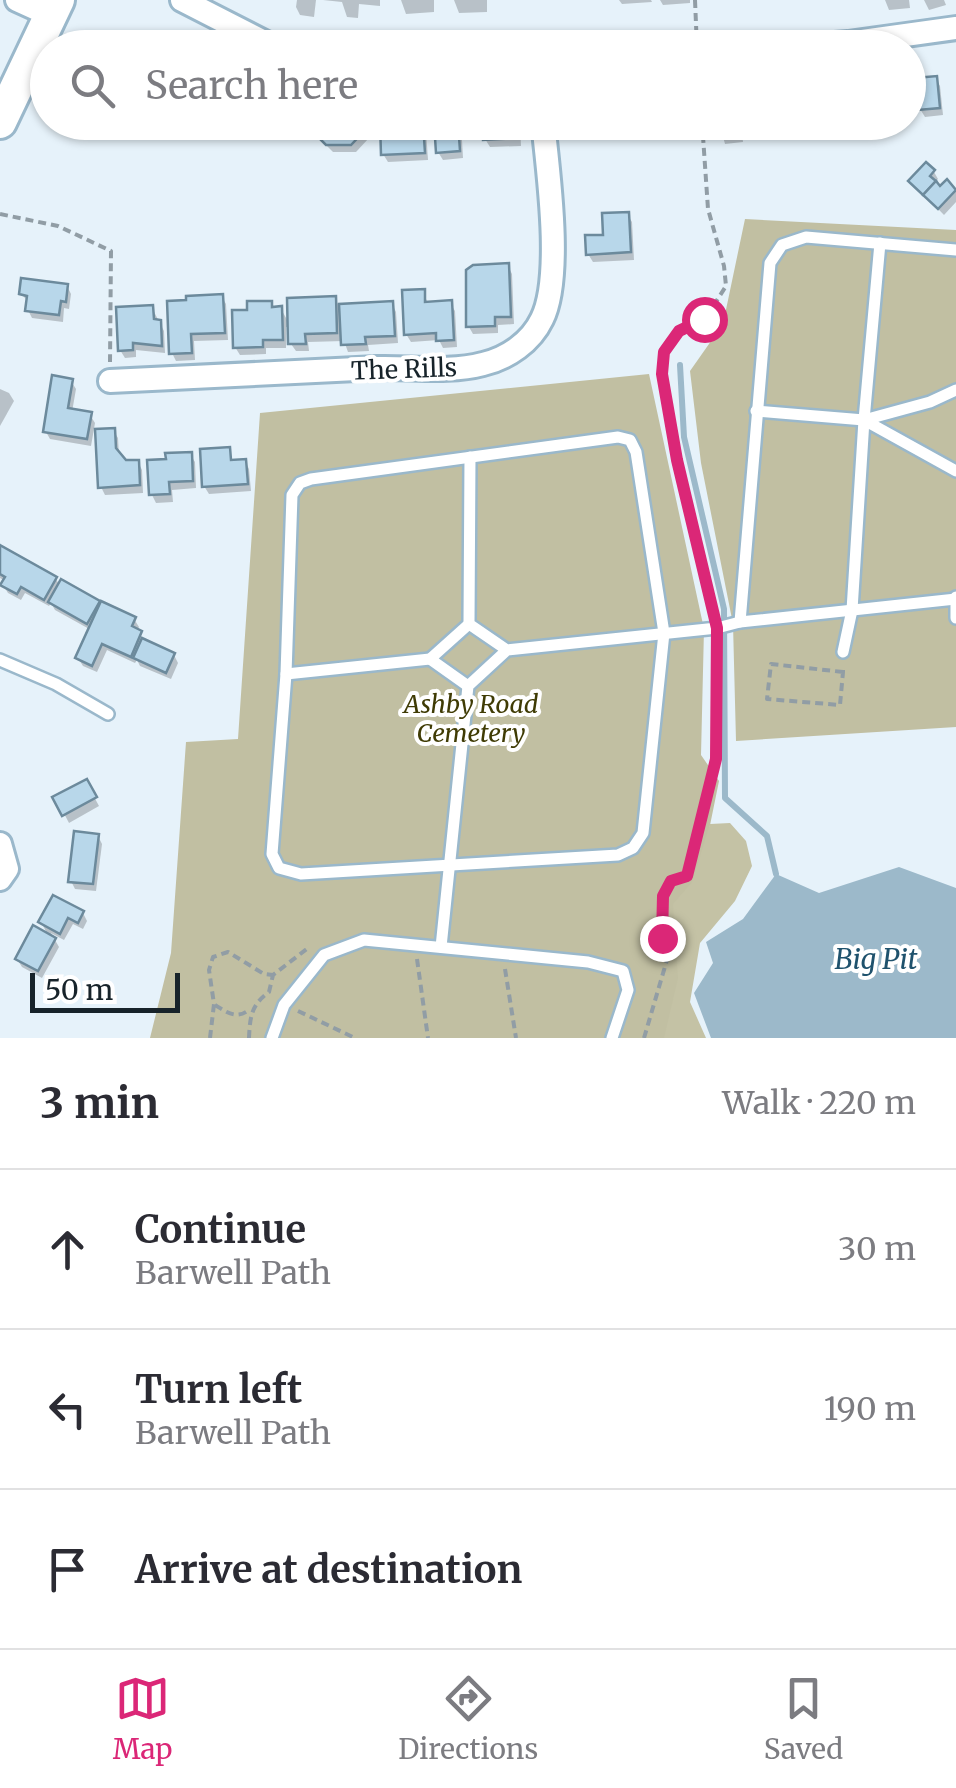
<!DOCTYPE html>
<html lang="en">
<head>
<meta charset="utf-8">
<style>
	:root { --surface:#fff; --page:#f2f2f3; --text:#2b2b33; --muted:#7c7c81; --line:#e1e1e2; --accent:#db2777 }
	body { margin:0; font-family:Merriweather,serif; background:var(--page); color:var(--text) }
	.scale { position:absolute; left:30px; bottom:25px; width:150px; box-sizing:border-box; padding-left:10px; border:5px solid #17232a; border-top:0; font-size:28px; line-height:35px; white-space:nowrap; color:#17232a; -webkit-text-stroke:8px #fff; paint-order:stroke }
	.stop { position:absolute; width:30px; height:30px; margin:-22px; border:8px solid #db2777; border-radius:50%; background:#fff }
	.stop.end { background:#db2777; border-color:#fff; box-shadow:0 2px 10px #0008 }
	.list { margin:0; padding:0; list-style:none }
	h2 { display:flex; justify-content:space-between; align-items:center; height:130px; margin:0; padding:0 40px; font-size:42px }
	h2 small { font-size:32px; font-weight:400; color:var(--muted) }
	.list li { display:grid; grid-template-columns:65px 1fr auto; gap:30px; align-items:center; box-sizing:border-box; height:160px; padding:0 40px; border-top:2px solid var(--line) }
	.list b { display:block; font-size:38px; white-space:nowrap }
	.list p { margin:0; font-size:32px; white-space:nowrap; color:var(--muted) }
	.list em { font-size:32px; font-style:normal; color:var(--muted) }
	.icon { flex:none; width:55px; height:55px; fill:none; stroke:currentColor; stroke-width:2; stroke-linecap:round; stroke-linejoin:round }
	.map { position:relative; flex:none; width:956px; height:1038px; overflow:hidden }
	.search { position:absolute; background:var(--surface); box-shadow:0 2px 8px #0004; left:30px; right:30px; top:30px; height:110px; display:flex; align-items:center; gap:25px; box-sizing:border-box; padding:0 35px; border-radius:55px; color:var(--muted); font-size:38px }
	.sheet { height:610px; background:var(--surface) }
	nav { display:flex; justify-content:space-around; align-items:center; box-sizing:border-box; height:140px; border-top:2px solid var(--line); background:var(--surface); font-size:28px; color:var(--muted) }
	nav a { display:grid; justify-items:center; gap:5px }
	nav .on { color:var(--accent) }
	.map>svg:first-child { display:block }
	.green { fill:#c1bfa2 }
	.forest { fill:#c4c2a5 }
	.water { fill:#9cb9ca }
	.shadow { fill:#0003 }
	.lines { fill:none; stroke-linecap:round; stroke-linejoin:round }
	.stream { stroke:#9cb9ca; stroke-width:6 }
	.building { fill:#b8d7ea; stroke:#6c8a9c; stroke-width:2.5 }
	.service-casing { stroke:#9ab8cb; stroke-width:16 }
	.minor-casing { stroke:#9ab8cb; stroke-width:28 }
	.secondary-casing { stroke:#9ab8cb; stroke-width:38 }
	.path { stroke:#919da5; stroke-width:4; stroke-dasharray:8 5; stroke-linecap:butt }
	.service { stroke:#fff; stroke-width:11 }
	.minor { stroke:#fff; stroke-width:22 }
	.secondary { stroke:#fff; stroke-width:32 }
	.route { stroke:#db2777; stroke-width:12 }
	.labels { text-anchor:middle; dominant-baseline:central; stroke-width:8; stroke-linejoin:round; paint-order:stroke }
	.street-label { font-size:25px; fill:#17232a; stroke:#fff }
	.park-label { font-size:25px; font-style:italic; fill:#3f3b04; stroke:#fff }
	.water-label { font-size:28px; font-style:italic; fill:#1f526d; stroke:#fff }
</style>
</head>
<body>
<div class="map">
<svg width="956" height="1038" viewBox="0 0 956 1038">
	<rect width="100%" height="100%" fill="#e6f2fa"/>
	<g class="green">
		<polygon points="745,219 956,230 956,727 736,741 733,624 701,463 690,371 723,324"/>
		<polygon points="649,374 704,629 701,755 719,781 684,953 685,1038 150,1038 171,953 186,742 238,739 260,413"/>
	</g>
	<polygon class="forest" points="730,823 746,841 752,866 735,901 700,943 690,1002 706,1038 664,1038 678,978 673,904 692,882 710,824"/>
	<polygon class="water" points="899,867 956,888 956,1038 711,1038 694,993 713,963 706,942 743,919 776,874 819,893"/>
	<g class="shadow">
		<polygon points="297,0 316,0 314,17 300,15 296,7"/>
		<polygon points="323,0 380,0 380,6 359,4 358,18 347,17 342,2"/>
		<polygon points="401,0 434,0 434,12 406,14"/>
		<polygon points="454,0 487,0 487,12 459,13"/>
		<polygon points="619,0 651,0 652,2 622,4"/>
		<polygon points="660,0 690,0 690,3 663,5"/>
		<polygon points="885,0 909,0 910,8 889,10"/>
		<polygon points="924,0 944,0 946,5 929,10"/>
		<polygon points="936,79 940,86 943,115 925,117 920,109"/>
		<polygon points="436,122 461,122 463,158 443,160 438,152"/>
		<polygon points="484,122 520,122 521,146 490,147 485,139"/>
		<polygon points="574,122 610,122 610,125 577,127"/>
		<polygon points="617,122 645,122 645,128 621,129"/>
		<polygon points="651,122 680,122 680,126 654,128"/>
		<polygon points="719,122 765,122 766,136 749,137 741,123 743,142 725,144"/>
		<polygon points="768,122 791,122 791,133 775,134"/>
		<polygon points="796,122 815,122 815,126 799,127"/>
		<polygon points="422,124 426,131 428,160 388,162 383,154"/>
		<polygon points="364,130 369,138 356,152 333,152 316,135"/>
		<polygon points="934,172 938,179 934,183 941,189 947,182 956,191 956,202 944,215 911,181"/>
		<polygon points="627,214 632,222 634,260 593,262 588,254"/>
		<polygon points="508,266 512,274 514,324 498,325 498,333 473,334 469,327"/>
		<polygon points="67,286 71,294 69,309 64,308 63,322 32,318 28,310 29,302 21,294"/>
		<polygon points="423,291 428,304 450,303 455,311 457,347 443,348 439,340 411,342 406,334"/>
		<polygon points="222,297 226,304 228,340 194,341 195,360 176,361 172,353"/>
		<polygon points="335,299 339,306 392,304 396,312 398,343 368,345 369,351 348,352 344,341 308,342 309,351 296,351 291,344 290,327 286,327 286,348 266,348 266,354 240,355 235,347 250,312 270,304 274,309 281,309 290,325"/>
		<polygon points="152,308 164,331 165,353 136,350 136,357 125,358 120,350"/>
		<polygon points="71,381 76,389 72,412 90,415 95,423 91,446 50,439 46,432"/>
		<polygon points="0,389 9,393 14,401 0,426"/>
		<polygon points="113,430 118,438 119,456 125,463 138,462 142,470 143,493 105,495 101,487"/>
		<polygon points="228,450 233,462 245,461 249,469 251,491 209,494 204,486"/>
		<polygon points="190,454 195,462 196,488 172,490 173,502 156,503 152,495 168,461"/>
		<polygon points="0,548 56,579 60,586 98,603 101,608 134,619 139,627 137,631 145,641 174,655 178,663 171,679 140,666 137,660 135,663 107,650 97,672 83,666 78,658 91,630 55,610 51,603 49,606 25,593 21,600 8,593 3,585 5,581 0,578"/>
		<polygon points="86,782 99,806 69,823 56,798"/>
		<polygon points="98,836 102,844 96,891 75,889 71,881"/>
		<polygon points="83,913 87,921 83,929 73,924 64,940 51,933 59,947 42,978 22,967 17,959 49,937 41,922"/>
	</g>
	<g class="lines">
		<polyline class="stream" points="680,365 684,437 724,609 725,798 767,836 776,874"/>
	</g>
	<g class="building">
		<polygon points="937,76 940,108 918,110 915,78"/>
		<polygon points="313,122 360,122 366,129 351,145 326,145 308,127"/>
		<polygon points="380,122 423,122 425,153 381,155"/>
		<polygon points="434,122 458,122 460,151 436,153"/>
		<polygon points="482,122 518,122 518,138 483,140"/>
		<polygon points="717,122 739,122 740,135 718,137"/>
		<polygon points="926,162 935,170 930,176 936,181 923,195 908,181"/>
		<polygon points="947,179 956,190 938,209 923,195 936,181 940,186"/>
		<polygon points="629,212 631,252 586,255 585,235 603,235 602,213"/>
		<polygon points="509,263 511,317 495,317 495,326 466,327 466,270 473,265"/>
		<polygon points="21,278 68,284 66,302 61,301 59,315 25,311 27,296 19,294"/>
		<polygon points="425,289 425,302 452,300 454,340 436,341 436,333 404,335 402,290"/>
		<polygon points="223,294 225,333 191,334 192,353 169,354 167,301 186,300 186,296"/>
		<polygon points="336,296 337,333 305,334 306,344 288,344 287,298"/>
		<polygon points="247,301 272,301 272,307 282,306 283,340 263,340 263,347 233,348 232,310 247,310"/>
		<polygon points="393,301 395,336 365,337 366,344 341,345 339,304"/>
		<polygon points="153,305 154,319 161,320 162,346 133,343 133,350 118,351 116,307"/>
		<polygon points="52,375 73,379 68,408 92,412 87,439 43,432"/>
		<polygon points="115,428 116,448 126,460 139,460 140,485 98,488 95,429"/>
		<polygon points="230,447 231,460 246,459 248,484 202,487 200,449"/>
		<polygon points="192,452 193,481 169,482 170,494 149,495 147,460 166,459 165,453"/>
		<polygon points="0,545 57,577 44,600 21,587 17,594 0,585 5,577 0,574"/>
		<polygon points="61,579 100,601 87,624 48,602"/>
		<polygon points="101,601 136,617 132,626 142,631 131,657 102,644 92,666 75,658"/>
		<polygon points="142,638 175,653 166,673 133,658"/>
		<polygon points="87,779 97,797 62,816 52,797"/>
		<polygon points="74,831 99,834 93,884 68,882"/>
		<polygon points="53,895 84,911 78,923 68,918 60,934 38,922"/>
		<polygon points="33,925 56,938 38,971 15,959"/>
	</g>
	<g class="lines">
		<g class="service-casing">
			<g id="service">
				<polyline points="956,250 806,237 782,245 770,263 740,622 956,599"/>
				<polyline points="956,390 930,402 864,420 956,471"/>
				<polyline points="756,411 864,420"/>
				<polygon points="618,437 630,440 636,452 664,633 643,833 633,848 618,855 301,874 279,868 272,854 286,674 292,495 300,483 311,479"/>
				<polyline points="470,457 469,624 507,650"/>
				<polyline points="956,597 956,618"/>
				<polyline points="843,652 852,610 864,420 880,243"/>
				<polyline points="0,660 56,684 108,714"/>
				<polyline points="286,674 430,659"/>
				<polyline points="468,686 430,659 469,624"/>
				<polyline points="441,947 468,686 507,650 717,628 740,622"/>
				<polyline points="272,1038 284,1005 324,955 364,940 588,962 623,971 628,990 612,1038"/>
			</g>
		</g>
		<g class="minor-casing">
			<g id="minor">
				<polyline points="17,0 50,15"/>
				<polyline points="182,0 276,48"/>
				<polyline points="586,48 668,44"/>
				<polyline points="780,48 848,43 956,28"/>
				<path d="M 110,381 C 199,376 288,372 377,368 C 412,367 449,373 483,364 C 508,358 531,342 542,319 C 563,277 548,171 543,122"/>
				<polyline points="0,844 7,869 0,879"/>
			</g>
		</g>
		<g class="secondary-casing">
			<polyline id="secondary" points="0,122 58,0"/>
		</g>
		<g class="path">
			<polyline points="695,0 697,48"/>
			<polyline points="702,122 708,209 724,266 726,286 705,319 679,331 664,352 662,374 677,460 713,612"/>
			<polyline points="0,214 58,226 111,251 110,362"/>
			<polyline points="843,672 771,664 767,699 840,705 843,672 843,667"/>
			<polyline points="417,959 428,1038"/>
			<polyline points="505,969 516,1038"/>
			<path d="M 215,1005 C 228,1013 237,1020 250,1009"/>
			<polyline points="298,1011 355,1038"/>
			<polyline points="210,1038 214,1004 209,970 213,957 228,952 264,974 273,975"/>
			<path d="M 249,1038 C 250,1017 251,1005 269,992 L 273,975 L 308,948"/>
			<path d="M 644,1038 L 669,953 C 658,929 658,905 671,881 L 687,876 L 716,759 L 717,641"/>
		</g>
		<use href="#service" class="service"/>
		<use href="#minor" class="minor"/>
		<use href="#secondary" class="secondary"/>
	</g>
	<g class="lines">
		<polyline class="route" points="662,938 663,896 671,881 687,876 716,759 717,628 677,460 662,374 664,352 679,331 704,319"/>
	</g>
	<g class="labels">
		<g class="street-label">
			<text transform="translate(404 369) rotate(-2)">The Rills</text>
		</g>
		<g class="park-label">
			<text x="471" y="704">Ashby Road<tspan x="471" dy="29">Cemetery</tspan></text>
		</g>
		<g class="water-label">
			<text x="876" y="959">Big Pit</text>
		</g>
	</g>
</svg>
<div class="scale">50 m</div>
<div class="stop" style="left:704px;top:319px"></div>
<div class="stop end" style="left:662px;top:938px"></div>
<div class="search"><svg class="icon" aria-label="search" viewBox="0 0 24 24"><circle cx="10" cy="10" r="6"/><path d="M15 15l6 6"/></svg>Search here</div>
</div>
<section class="sheet">
<h2>3 min<small>Walk · 220 m</small></h2>
<ul class="list">
<li><svg class="icon" aria-label="ahead" viewBox="0 0 24 24"><path d="M12 20V5M6 11l6-6 6 6"/></svg><div><b>Continue</b><p>Barwell Path</p></div><em>30 m</em></li>
<li><svg class="icon" aria-label="left" viewBox="0 0 24 24"><path d="M17 20v-9H6M10 6l-5 5 5 5"/></svg><div><b>Turn left</b><p>Barwell Path</p></div><em>190 m</em></li>
<li><svg class="icon" aria-label="arrive" viewBox="0 0 24 24"><path d="M6 21V4h12l-3 4 3 4H6"/></svg><div><b>Arrive at destination</b></div></li>
</ul>
</section>
<nav>
<a class="on"><svg class="icon" aria-label="map" viewBox="0 0 24 24"><path d="M3 6l6-2 6 2 6-2v14l-6 2-6-2-6 2zM9 4v14M15 6v14"/></svg>Map</a>
<a><svg class="icon" aria-label="directions" viewBox="0 0 24 24"><path d="M12 3l9 9-9 9-9-9zM9 14v-3h6M13 9l2 2-2 2"/></svg>Directions</a>
<a><svg class="icon" aria-label="saved" viewBox="0 0 24 24"><path d="M7 4h10v16l-5-4-5 4z"/></svg>Saved</a>
</nav>
</body>
</html>
